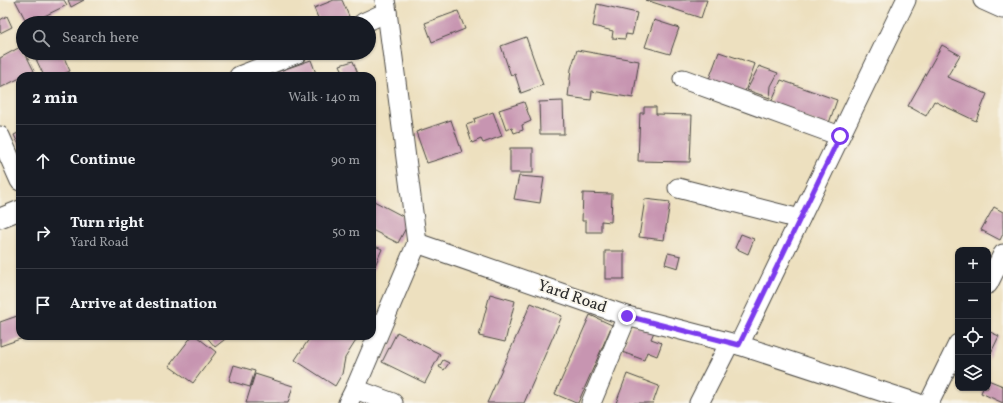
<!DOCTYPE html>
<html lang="en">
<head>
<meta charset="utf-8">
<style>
	:root { --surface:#171b24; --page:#242831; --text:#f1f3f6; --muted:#9ea1a6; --line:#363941 }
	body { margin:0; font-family:Vollkorn,serif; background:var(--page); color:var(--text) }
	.controls { position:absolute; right:12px; bottom:12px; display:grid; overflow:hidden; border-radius:8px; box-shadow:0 1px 3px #0004 }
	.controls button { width:36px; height:36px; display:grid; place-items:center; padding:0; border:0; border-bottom:1px solid var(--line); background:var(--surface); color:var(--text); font:20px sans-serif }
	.stop { position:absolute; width:12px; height:12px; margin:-9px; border:3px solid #7c3aed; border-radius:50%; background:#fff }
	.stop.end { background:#7c3aed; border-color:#fff; box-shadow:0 1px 4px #0008 }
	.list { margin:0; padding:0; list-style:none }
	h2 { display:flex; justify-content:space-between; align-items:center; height:52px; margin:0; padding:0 16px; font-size:17px }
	h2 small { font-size:13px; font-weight:400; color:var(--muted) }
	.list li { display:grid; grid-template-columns:26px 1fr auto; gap:12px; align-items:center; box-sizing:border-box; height:72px; padding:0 16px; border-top:1px solid var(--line) }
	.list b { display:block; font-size:15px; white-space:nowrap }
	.list p { margin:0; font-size:13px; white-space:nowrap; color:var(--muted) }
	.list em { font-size:13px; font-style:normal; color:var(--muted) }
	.icon { flex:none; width:22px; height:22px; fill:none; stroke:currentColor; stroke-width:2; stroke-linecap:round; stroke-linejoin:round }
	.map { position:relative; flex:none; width:1003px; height:403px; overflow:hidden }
	.search { position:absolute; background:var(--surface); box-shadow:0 1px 3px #0004; left:16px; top:16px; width:360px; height:44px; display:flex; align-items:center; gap:10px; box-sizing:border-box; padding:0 14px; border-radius:22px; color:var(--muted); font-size:15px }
	.panel { position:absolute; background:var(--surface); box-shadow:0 1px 3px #0004; left:16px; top:72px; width:360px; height:268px; border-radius:12px }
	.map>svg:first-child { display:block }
	.building { fill:#c795b1 }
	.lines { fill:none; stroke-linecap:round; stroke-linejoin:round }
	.street-casing { stroke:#484641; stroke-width:21 }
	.street { stroke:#fff; stroke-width:19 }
	.route { stroke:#7c3aed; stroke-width:5 }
	.labels { text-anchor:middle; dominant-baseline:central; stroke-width:3.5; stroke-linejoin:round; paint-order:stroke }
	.street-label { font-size:16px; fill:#2b2b2b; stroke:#f7f3e8 }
</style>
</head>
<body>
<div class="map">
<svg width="1003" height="403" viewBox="0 0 1003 403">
	<rect width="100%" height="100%" fill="#f7f3e8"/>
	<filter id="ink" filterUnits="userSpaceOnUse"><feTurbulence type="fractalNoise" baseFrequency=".025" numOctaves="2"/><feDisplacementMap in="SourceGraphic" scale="8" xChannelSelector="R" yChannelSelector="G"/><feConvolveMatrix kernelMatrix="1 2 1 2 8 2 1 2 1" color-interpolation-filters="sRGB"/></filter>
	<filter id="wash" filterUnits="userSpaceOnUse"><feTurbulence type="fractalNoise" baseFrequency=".012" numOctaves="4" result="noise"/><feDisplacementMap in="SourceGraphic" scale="16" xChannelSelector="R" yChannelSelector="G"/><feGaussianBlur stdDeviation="0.9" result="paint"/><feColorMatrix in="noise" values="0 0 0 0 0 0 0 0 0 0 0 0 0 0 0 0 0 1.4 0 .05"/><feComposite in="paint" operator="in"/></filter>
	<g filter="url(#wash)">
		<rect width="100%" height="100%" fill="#ede0bf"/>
		<g id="blocks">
			<g class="building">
				<polygon points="15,0 64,0 67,5 30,23 27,23"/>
				<polygon points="68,0 84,0 71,7"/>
				<polygon points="334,0 342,0 351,21 347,23 320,23 314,8"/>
				<polygon points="646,0 707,0 701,18"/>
				<polygon points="597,4 637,13 632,35 626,34 625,39 612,38 613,31 593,26"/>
				<polygon points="458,11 465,29 432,42 425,23"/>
				<polygon points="7,16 12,27 0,33 0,20"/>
				<polygon points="654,20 679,28 670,54 645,47"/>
				<polygon points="526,37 543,85 521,93 515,74 511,76 501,46"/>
				<polygon points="942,45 960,55 947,77 987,94 976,121 934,101 926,116 908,106"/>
				<polygon points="22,46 23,53 25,53 34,71 24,76 20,76 20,78 0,88 0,58"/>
				<polygon points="577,50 639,61 633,98 592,91 591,100 568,97 571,69"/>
				<polygon points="719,52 755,64 744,94 708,82"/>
				<polygon points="44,53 62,53 70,71 59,76 44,76 35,57"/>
				<polygon points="311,60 317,76 279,76 277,72"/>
				<polygon points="353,61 358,74 356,76 345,76 340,65"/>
				<polygon points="759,66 778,73 771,86 770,98 747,90"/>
				<polygon points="781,80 837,100 828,126 770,105"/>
				<polygon points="563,101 564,134 540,134 539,102"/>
				<polygon points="524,102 531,121 522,125 523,130 514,133 512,128 506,130 499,110"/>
				<polygon points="644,107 656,107 656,114 692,115 690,162 638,161 640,113 644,113"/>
				<polygon points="493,112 502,136 483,143 481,139 472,143 466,125 475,122 474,119"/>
				<polygon points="451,120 462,152 427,163 416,132"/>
				<polygon points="20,132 20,147 14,135"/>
				<rect x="510" y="148" width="23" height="25"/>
				<polygon points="519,176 544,178 540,203 514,199"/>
				<polygon points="583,193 612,194 611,222 601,221 601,232 586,232 586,221 582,221"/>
				<polygon points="645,199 670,202 664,240 639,237"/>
				<polygon points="372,200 410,220 398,243 372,230"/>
				<polygon points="994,207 1003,212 1003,234 1000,240 981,230"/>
				<polygon points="741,234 754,239 748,254 735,248"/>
				<polygon points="372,245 382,249 372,273"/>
				<rect x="605" y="251" width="19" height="28"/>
				<polygon points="668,253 681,256 678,268 665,264"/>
				<polygon points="490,294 515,301 505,342 479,336"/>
				<polygon points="531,303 562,316 524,403 487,403"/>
				<polygon points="20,315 20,336 29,336 0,346 0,322"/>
				<polygon points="590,315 612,325 578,403 576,403 555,394"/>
				<polygon points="632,325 654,332 651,339 662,343 657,356 647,352 644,360 622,352"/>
				<polygon points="988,331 999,336 988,359"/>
				<polygon points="397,332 440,354 425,383 382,362"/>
				<polygon points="192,336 196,336 216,352 193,383 169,366"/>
				<polygon points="206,336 229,336 215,347"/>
				<polygon points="311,336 352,336 357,339 345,358 342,374 335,386 295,360"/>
				<polygon points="443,360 449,363 444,370 439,367"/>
				<polygon points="234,365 255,371 250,387 229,381"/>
				<polygon points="255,374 293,386 288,403 246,403"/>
				<polygon points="627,374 659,386 653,403 616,403"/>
				<polygon points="988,380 1003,386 1003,403 981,393 983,388 988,388"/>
			</g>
		</g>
	</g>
	<g filter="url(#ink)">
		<use href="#blocks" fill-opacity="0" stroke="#484641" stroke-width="1"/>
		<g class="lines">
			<g class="street-casing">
				<g id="street">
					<polyline points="983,0 1003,9"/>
					<polyline points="387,12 417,243"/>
					<polyline points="363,23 387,12 385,0"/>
					<polyline points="239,76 298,53"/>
					<polyline points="683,79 840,136"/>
					<polyline points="0,136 20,181"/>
					<polyline points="678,188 800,219"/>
					<polyline points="0,218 20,210"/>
					<polyline points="988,284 1003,254"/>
					<polyline points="739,345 906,0"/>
					<polyline points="355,389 393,403"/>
					<polyline points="348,403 355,389 417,243 627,316 739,345 917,403"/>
					<polyline points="591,403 627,316"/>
					<polyline points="699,403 729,344"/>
					<polyline points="929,403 958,344"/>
				</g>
			</g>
			<use href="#street" class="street"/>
		</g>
	</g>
	<g class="lines" filter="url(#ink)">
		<polyline class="route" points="627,316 739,345 840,136"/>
	</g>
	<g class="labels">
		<g class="street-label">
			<text transform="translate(572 297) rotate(19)">Yard Road</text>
		</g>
	</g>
</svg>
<div class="controls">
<button>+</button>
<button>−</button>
<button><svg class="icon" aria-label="locate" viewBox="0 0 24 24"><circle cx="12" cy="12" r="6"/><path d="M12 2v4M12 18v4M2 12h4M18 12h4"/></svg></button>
<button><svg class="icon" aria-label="layers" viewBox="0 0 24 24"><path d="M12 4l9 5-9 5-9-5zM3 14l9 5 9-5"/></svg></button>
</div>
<div class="stop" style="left:840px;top:136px"></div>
<div class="stop end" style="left:627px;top:316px"></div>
<div class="search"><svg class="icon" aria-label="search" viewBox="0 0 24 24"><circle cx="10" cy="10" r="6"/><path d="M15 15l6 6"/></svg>Search here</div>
<section class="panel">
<h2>2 min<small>Walk · 140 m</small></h2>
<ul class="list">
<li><svg class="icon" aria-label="ahead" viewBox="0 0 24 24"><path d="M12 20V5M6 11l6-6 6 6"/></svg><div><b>Continue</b></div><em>90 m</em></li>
<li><svg class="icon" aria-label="right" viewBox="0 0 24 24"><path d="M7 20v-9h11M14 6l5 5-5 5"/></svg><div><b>Turn right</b><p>Yard Road</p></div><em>50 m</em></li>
<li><svg class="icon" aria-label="arrive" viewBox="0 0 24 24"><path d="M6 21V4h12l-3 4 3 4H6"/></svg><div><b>Arrive at destination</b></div></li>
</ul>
</section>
</div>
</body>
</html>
